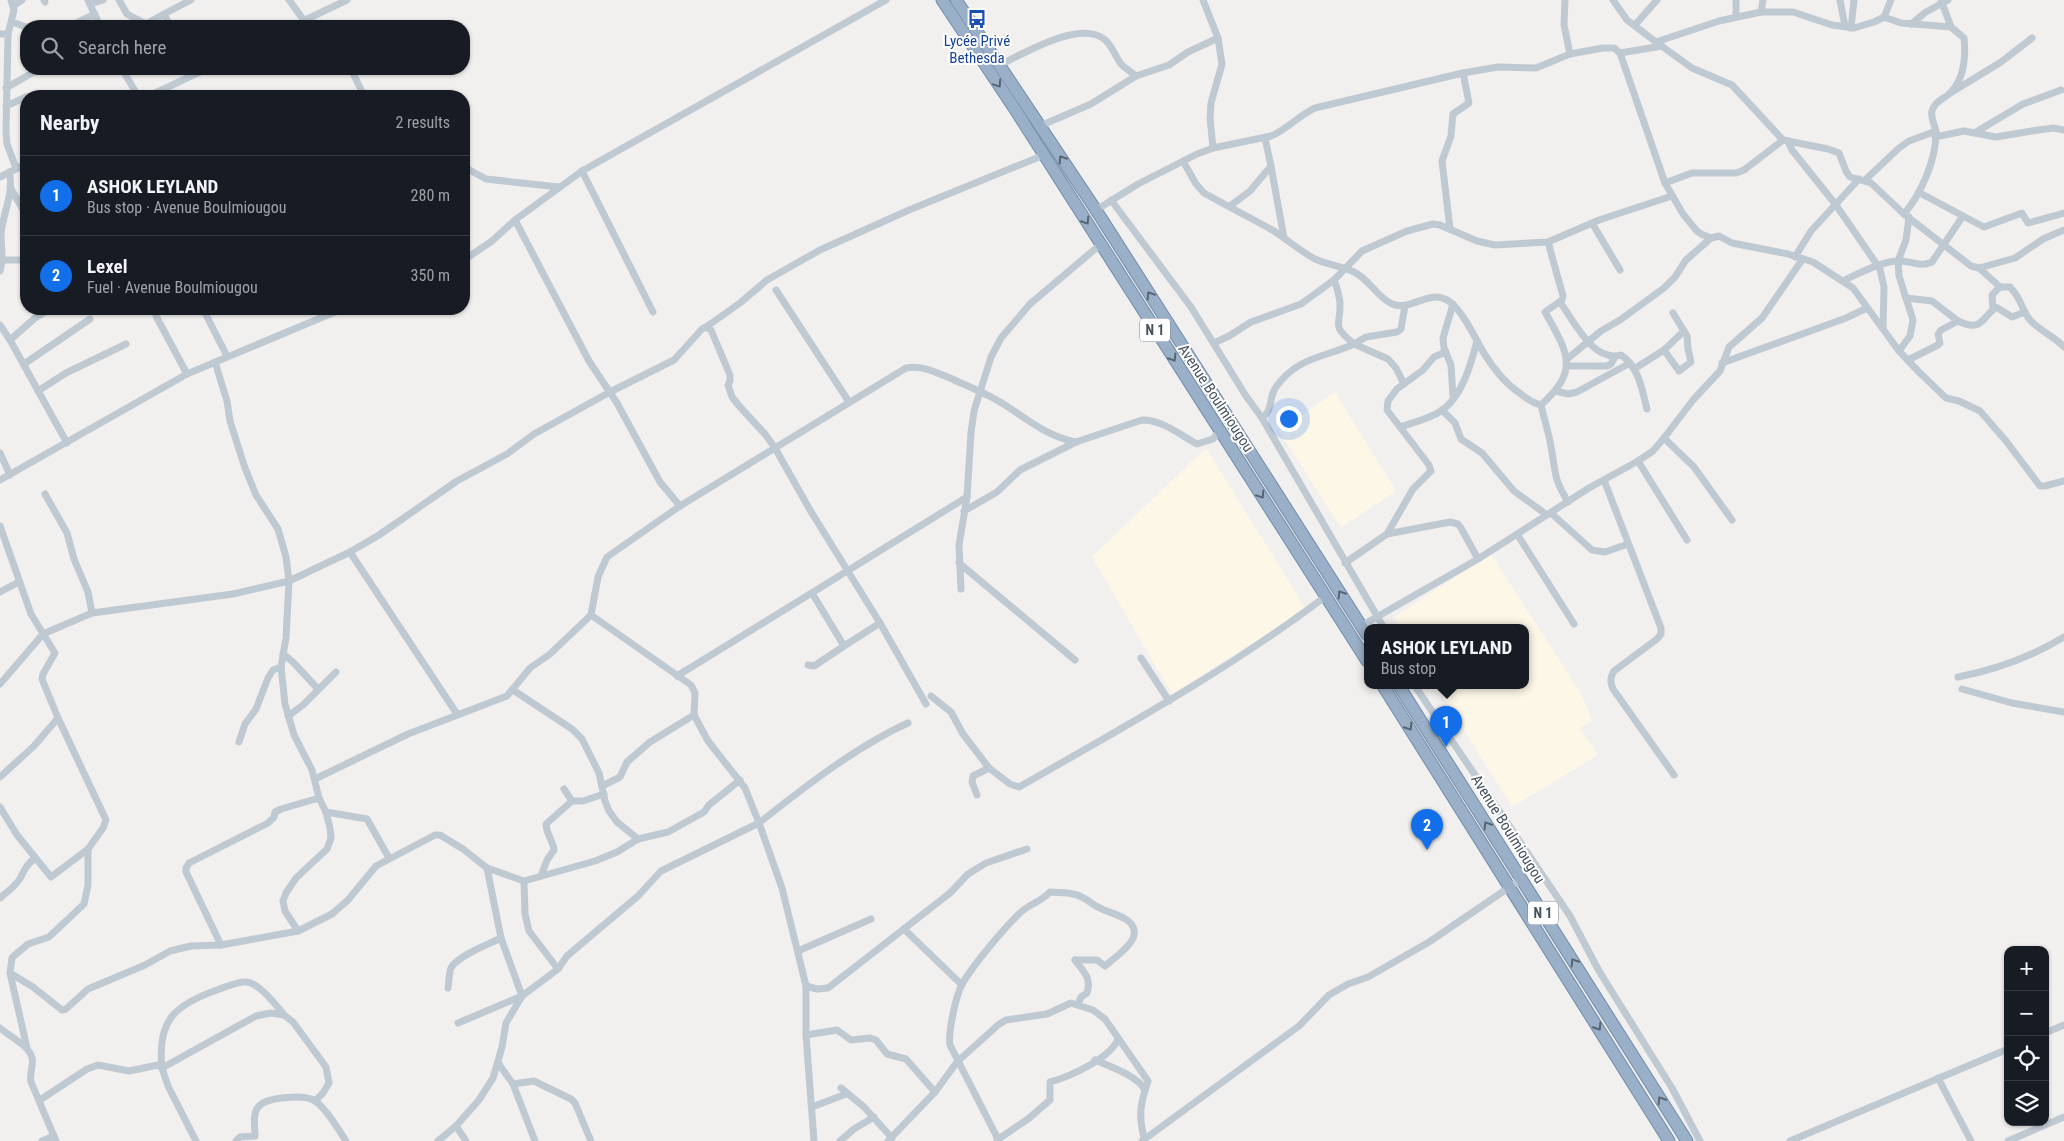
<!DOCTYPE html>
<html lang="en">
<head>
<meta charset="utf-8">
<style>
	:root { --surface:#171b24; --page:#20242c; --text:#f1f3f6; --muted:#9ea1a6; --line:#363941; --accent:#126fe9 }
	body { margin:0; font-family:"Roboto Condensed",sans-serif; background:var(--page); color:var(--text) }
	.controls { position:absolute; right:15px; bottom:15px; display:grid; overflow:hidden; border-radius:10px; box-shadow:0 1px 4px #0004 }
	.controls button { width:45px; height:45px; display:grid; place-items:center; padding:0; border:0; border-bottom:1px solid var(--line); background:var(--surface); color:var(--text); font:25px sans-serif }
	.you { position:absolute; left:1288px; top:418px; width:18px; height:18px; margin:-12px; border:4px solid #fff; border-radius:50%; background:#1a73e8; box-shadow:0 0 0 8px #1a73e833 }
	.badge { display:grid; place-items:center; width:32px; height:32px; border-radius:50%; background:var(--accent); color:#fff; font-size:16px; font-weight:700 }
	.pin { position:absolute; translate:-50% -41px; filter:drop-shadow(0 1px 2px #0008) }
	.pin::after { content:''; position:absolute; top:26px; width:18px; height:15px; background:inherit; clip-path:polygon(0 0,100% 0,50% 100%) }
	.popup { position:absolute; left:1364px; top:624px; width:165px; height:65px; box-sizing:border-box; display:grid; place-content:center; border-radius:10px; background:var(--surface); filter:drop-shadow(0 1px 4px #0005); font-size:16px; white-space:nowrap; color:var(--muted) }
	.popup b { font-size:19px; color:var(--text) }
	.popup::after { content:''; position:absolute; left:50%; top:100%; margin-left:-10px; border:10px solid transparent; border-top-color:var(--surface) }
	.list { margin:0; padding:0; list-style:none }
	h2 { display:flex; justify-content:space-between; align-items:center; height:65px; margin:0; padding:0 20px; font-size:21px }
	h2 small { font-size:16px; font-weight:400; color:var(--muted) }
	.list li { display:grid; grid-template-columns:32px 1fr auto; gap:15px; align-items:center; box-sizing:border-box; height:80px; padding:0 20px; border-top:1px solid var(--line) }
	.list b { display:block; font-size:19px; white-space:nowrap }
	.list p { margin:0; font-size:16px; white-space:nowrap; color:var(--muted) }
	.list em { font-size:16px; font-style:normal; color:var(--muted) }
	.icon { flex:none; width:28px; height:28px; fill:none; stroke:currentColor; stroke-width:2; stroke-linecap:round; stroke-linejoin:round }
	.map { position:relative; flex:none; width:2064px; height:1141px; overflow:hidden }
	.search { position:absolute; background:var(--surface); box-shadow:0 1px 4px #0004; left:20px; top:20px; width:450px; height:55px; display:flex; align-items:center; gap:12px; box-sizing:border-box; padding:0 18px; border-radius:20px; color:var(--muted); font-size:19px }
	.panel { position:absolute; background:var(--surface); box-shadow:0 1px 4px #0004; left:20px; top:90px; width:450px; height:225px; border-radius:20px }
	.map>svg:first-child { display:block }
	.commercial { fill:#fdf7e8 }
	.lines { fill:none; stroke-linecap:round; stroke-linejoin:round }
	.trunk-casing { stroke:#708cac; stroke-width:13 }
	.minor { stroke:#bfc9d2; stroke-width:7 }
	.trunk { stroke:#9ab0c8; stroke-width:11 }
	.oneway { stroke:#576572 }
	.labels { text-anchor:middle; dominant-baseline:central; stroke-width:4; stroke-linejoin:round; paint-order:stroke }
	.shield { fill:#fff; stroke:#7e868e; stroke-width:1 }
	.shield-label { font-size:14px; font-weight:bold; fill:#46525d }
	.transit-label { font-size:15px; fill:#164399; stroke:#fff }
	.street-label { font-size:15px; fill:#46525d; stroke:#fff }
</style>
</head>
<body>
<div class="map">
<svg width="2064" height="1141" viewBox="0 0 2064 1141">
	<rect width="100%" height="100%" fill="#f2efef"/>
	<g class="commercial">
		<polygon points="1335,392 1396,491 1341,528 1279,431"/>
		<polygon points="1206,448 1306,609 1172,694 1092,557"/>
		<polygon points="1491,554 1582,695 1592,721 1580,728 1598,755 1512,807 1437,686 1525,686 1525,628 1401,628 1394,617"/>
	</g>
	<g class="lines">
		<g class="trunk-casing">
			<g id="trunk">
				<polyline points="942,0 1016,111 1367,661"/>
				<polyline points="956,0 1096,210 1367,635"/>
				<polyline points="1383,686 1669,1141"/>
				<polyline points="1399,686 1687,1141"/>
			</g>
		</g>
		<g class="minor">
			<polyline points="11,0 14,10 8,34 6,132 7,144 16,168"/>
			<polyline points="44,0 45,2"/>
			<polyline points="88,0 100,26"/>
			<polyline points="119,0 127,14 146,24 164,14"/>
			<polyline points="289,0 308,26"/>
			<polyline points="1203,0 1218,38 1222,64 1211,103 1210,118 1213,148"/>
			<polyline points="1565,0 1564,25 1570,54"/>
			<polyline points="1613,0 1627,20 1656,42 1692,68 1732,85 1783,140 1828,149 1839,153 1846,171 1850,177 1871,183 1904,214 1971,266 1979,268 2015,258 2043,239 2064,230"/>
			<polyline points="1840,0 1845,26"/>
			<polyline points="90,4 103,0"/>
			<polyline points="13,6 22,0"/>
			<polyline points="1761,12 1763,0"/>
			<polyline points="1736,17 1736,0"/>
			<polyline points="1884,17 1891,0"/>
			<polyline points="12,22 26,27"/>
			<polyline points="1911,24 1926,12 1948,0"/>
			<polyline points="1635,25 1657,0"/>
			<polyline points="70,26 95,14"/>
			<polyline points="170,26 164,14 191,0"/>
			<polyline points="300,26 303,21 347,0"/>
			<polyline points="1851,28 1854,0"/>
			<polyline points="0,34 8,34"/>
			<polyline points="1656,42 1719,21 1761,12 1793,12 1832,25 1854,28 1874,22 1884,17 1901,23 1951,27"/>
			<polyline points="1620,53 1665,183 1683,214 1696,230 1701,234 1711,238 1719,236 1732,243 1788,254 1813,262 1853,288 1899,351 1919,372 1946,398 1959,401 1980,411 2006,441 2040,486 2045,486 2064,481"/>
			<path d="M 1000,65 C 1024,53 1080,20 1104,39 C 1112,45 1115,56 1121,64 C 1125,68 1131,72 1136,76 L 1169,65 L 1188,52 L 1218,38"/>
			<polyline points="122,69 138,96"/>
			<polyline points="351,69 364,96"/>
			<polyline points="6,88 39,69"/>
			<polyline points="1952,92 2001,62 2032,38"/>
			<polyline points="149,96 206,69"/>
			<polyline points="6,106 26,97"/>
			<polyline points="1040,126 1091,104 1136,76"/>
			<polyline points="1976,132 2023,104 2061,90"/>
			<polyline points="1935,137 1964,131 1996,137 2038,130 2054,128 2064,130"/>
			<polyline points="1265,138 1271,166"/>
			<polyline points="1788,141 1792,150 1836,205 1880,269 1884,287 1883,328"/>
			<path d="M 1183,161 L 1196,184 L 1204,193 C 1227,206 1251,218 1274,231 C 1288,240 1300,251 1315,259 C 1328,265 1342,266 1354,272 C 1369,279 1377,297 1392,304 C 1412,312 1429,287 1450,302 C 1461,311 1469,326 1476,339 C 1487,360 1501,381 1521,394 C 1527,399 1533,403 1541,405 C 1544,419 1549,433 1551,447 C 1556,472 1553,478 1568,502"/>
			<polyline points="464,167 486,179 559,187"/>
			<polyline points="582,171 653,312"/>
			<polyline points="0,177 26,164"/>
			<polyline points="1865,180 1899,148 1909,141 1936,131"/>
			<polyline points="1665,183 1692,173 1736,173 1744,170 1783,140"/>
			<polyline points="10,187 26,215"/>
			<polyline points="1920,193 1963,216"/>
			<polyline points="1111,200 1191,307 1246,396 1262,418 1384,628"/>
			<polyline points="1230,206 1250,191 1271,166 1284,238"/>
			<path d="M 1096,210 L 1138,184 L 1197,154 L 1213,148 L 1271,136 C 1288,129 1299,115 1315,108 L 1463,73 L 1498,67 L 1536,68 L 1570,54 L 1603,48 L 1614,48 L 1620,53 L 1662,46"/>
			<path d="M 1904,214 C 1921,194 1936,160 1936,133 C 1936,125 1930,120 1932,111 C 1934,103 1941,100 1948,95 C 1964,81 1966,58 1964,38 L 1951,27 L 1941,0"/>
			<polyline points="515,220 589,361 617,403 660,482 680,506"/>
			<polyline points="1592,223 1620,270"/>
			<polyline points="1450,229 1442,161 1451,136 1453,114 1469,103 1463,73"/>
			<polyline points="1795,257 1811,231 1859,179"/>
			<polyline points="3,260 26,260"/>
			<polyline points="464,260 492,241 515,220 582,171 886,0"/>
			<path d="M 1979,268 L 2000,287 L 2010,287 C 2022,299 2021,309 2030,320 C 2040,331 2054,336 2064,347"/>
			<path d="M 0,271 C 4,258 1,248 1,235 C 2,215 15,192 9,172"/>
			<path d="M 1334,280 C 1337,287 1339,295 1340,303 C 1341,327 1330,324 1354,344 L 1366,337 L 1397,332 L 1401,329 L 1405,306"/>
			<path d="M 1843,281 C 1857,274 1882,261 1898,261 C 1911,260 1919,268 1932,262 L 1963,216 L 1984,227 L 2022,213 L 2028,223 L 2064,213"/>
			<polyline points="776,290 849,402"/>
			<polyline points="1906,298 1932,301 1958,321"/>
			<path d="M 1560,302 C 1574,321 1593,363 1621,355 C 1639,367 1642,390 1647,409"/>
			<polyline points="1453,304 1443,338 1444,348 1451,365 1453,396"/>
			<polyline points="155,309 156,316 187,374"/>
			<polyline points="203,309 227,356"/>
			<polyline points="1993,309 1992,295 2000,287"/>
			<polyline points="0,325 10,340 67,443"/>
			<polyline points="706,327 740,303 767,280 820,250 909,210 1044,155"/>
			<polyline points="10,340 35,318 50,309"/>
			<polyline points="1214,343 1229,336 1251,322 1301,304 1334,280 1362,251 1407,231 1433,224 1440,225 1477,241 1495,245 1548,242 1599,220 1672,196"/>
			<polyline points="1664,350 1679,371 1691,362 1688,349 1687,336 1673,313"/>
			<polyline points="1899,351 1910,336 1913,320 1899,276 1898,261 1906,240 1909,217"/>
			<polyline points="1567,359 1601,331 1620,320 1664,288 1675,277 1686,260 1711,238"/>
			<path d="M 1908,360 L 1938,345 L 1940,343 L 1938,334 L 1941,330 L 1958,321 C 1982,332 1980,320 1996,307 L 2012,317 L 2025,312"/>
			<polyline points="215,362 227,401 230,421 245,468 256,495 278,529 286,557 289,581 286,638 281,667 285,704 294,735 312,770 319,798 326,812 330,828 331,838 327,849 296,878 286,893 283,901 285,911 298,931"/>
			<polyline points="1722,363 1846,318 1867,308"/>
			<polyline points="24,364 90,319"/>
			<polyline points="1567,366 1607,366 1611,364 1615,357"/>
			<polyline points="1634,369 1664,350 1684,331"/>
			<polyline points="38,391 66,373 126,344"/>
			<polyline points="1556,391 1568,394 1577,392 1630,363"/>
			<path d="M 1541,405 C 1580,370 1568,353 1545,312 L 1562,300 L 1563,296 L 1548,242"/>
			<polyline points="1442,410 1455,423 1461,439 1482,453 1514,491 1547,515"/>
			<path d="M 1262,418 C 1274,409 1268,398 1276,387 C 1297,357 1323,358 1354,344 L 1388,359 L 1396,368 L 1404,384"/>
			<path d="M 1400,427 C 1414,422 1429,419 1441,411 C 1462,397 1471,364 1477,341"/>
			<polyline points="1664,438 1694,467 1732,520"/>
			<polyline points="0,453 10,475"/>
			<polyline points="1638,461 1687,540"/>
			<polyline points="0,480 187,374 342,309"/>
			<path d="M 1604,480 L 1661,628 L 1661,634 L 1657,639 L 1614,671 C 1610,678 1610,682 1613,689 L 1674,775"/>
			<polyline points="45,494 67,533 74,559 88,592 92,613"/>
			<path d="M 964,511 L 997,492 L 1020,470 L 1076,442 L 1142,420 C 1163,420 1180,435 1197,444 L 1213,439 L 1219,431"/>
			<polyline points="1551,513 1592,550 1605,552 1628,544"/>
			<polyline points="0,526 31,614 55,653 43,674 42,679 58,718 106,820 103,828 88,849 51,877 17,835 0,807"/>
			<polyline points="1387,534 1413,489 1431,471 1429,465 1387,410 1388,401 1397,389 1423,370 1434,357 1446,352"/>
			<polyline points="1517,534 1574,624"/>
			<polyline points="350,552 457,714"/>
			<polyline points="959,563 1075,660"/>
			<polyline points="1345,563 1387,534 1450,522 1458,524 1461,528 1478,559"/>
			<polyline points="961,589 959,545 967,497 971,432 974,411 991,357 1001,338 1030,304 1101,244"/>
			<polyline points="0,592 19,582"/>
			<polyline points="1361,626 1478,559 1589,488 1638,461 1653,451 1664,438 1693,400 1720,371 1729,347 1762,318 1802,260"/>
			<polyline points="844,646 880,623"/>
			<polyline points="283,654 293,662 318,689"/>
			<polyline points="1141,658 1169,701"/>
			<polyline points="808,665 814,666 844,646 812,593"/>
			<polyline points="677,676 967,497"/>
			<path d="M 1958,677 C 1995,670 2031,657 2064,637"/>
			<polyline points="0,684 43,634 92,613 233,594 289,581 350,552 379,535 457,481 507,454 534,434 610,392 674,360 702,329 706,327 711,330 730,375 730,381 728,385 732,397 740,407 765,434 775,448 810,510 880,623 926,704"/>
			<polyline points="1415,686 1570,916 1599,971 1672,1088 1700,1141"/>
			<polyline points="1962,689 2012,703 2064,712"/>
			<polyline points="513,690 572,729 582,739 599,773 605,801 609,811 617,822 638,839"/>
			<path d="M 931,696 L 951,712 L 963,734 L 989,768 L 1010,784 L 1019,787 C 1124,727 1230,669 1326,596"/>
			<polyline points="288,716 303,705 336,672"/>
			<polyline points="239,742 245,724 256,709 268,678 273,670 281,667"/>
			<polyline points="0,777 34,746 58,718"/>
			<path d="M 315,779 L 408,734 L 507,696 L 530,668 L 550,654 L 591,615 L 598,577 L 607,557 L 680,506 L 906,368 C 922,365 935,372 950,378 C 965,385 980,391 995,399 C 1023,415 1044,436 1076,442"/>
			<polyline points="602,786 620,777 627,762 650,742 694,715"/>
			<polyline points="564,789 572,801 583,801 604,794"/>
			<polyline points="977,795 972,782 973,776 989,768"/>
			<polyline points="326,812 367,819 389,858"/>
			<path d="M 541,876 L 547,860 L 554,850 C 553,841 546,833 546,824 L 572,801"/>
			<polyline points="524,881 525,914 529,931 558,969"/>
			<path d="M 0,898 C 7,892 17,885 21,877 C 25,868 27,865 35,858"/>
			<polyline points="904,929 962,985"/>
			<polyline points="221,945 186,872 186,868 189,863 268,823 274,817 275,812 281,809 319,798"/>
			<polyline points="798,951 871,919"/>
			<path d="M 1075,960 C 1083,971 1092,978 1087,993 L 1081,997 L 1078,1004"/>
			<polyline points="10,973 12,958 15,955 28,944 49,937 84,904 88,885 88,849"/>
			<polyline points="806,986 817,989 828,988 950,893 968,874 986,863 1027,849"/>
			<path d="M 448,988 C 449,981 449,974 451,968 C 457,956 489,944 501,938"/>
			<path d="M 284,1015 C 277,1006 259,983 247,982 C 237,981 226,987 217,990 C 174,1005 157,1021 162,1068 L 256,1016 L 271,1013 L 284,1015 L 293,1022 L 326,1067 L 329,1083 L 323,1093 L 315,1101"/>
			<polyline points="458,1023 522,996 501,938 487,868"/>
			<path d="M 0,1028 C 9,1036 30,1046 32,1058 C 34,1066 29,1072 31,1082 L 56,1141"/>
			<polyline points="2045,1033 2064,1025"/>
			<polyline points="806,1035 837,1030 851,1040 870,1038 876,1040 887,1054 906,1059 935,1092"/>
			<polyline points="27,1048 10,973 33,987 62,1010 66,1009 88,989 145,965 170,951 191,946 221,945 298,931 332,914 348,900 376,866 435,835 440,835 463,849 487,868 524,881 595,861 617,852 638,839 668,832 704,812 709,805 740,780"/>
			<path d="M 1095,1060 C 1109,1066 1138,1076 1145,1090"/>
			<polyline points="498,1063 513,1084 535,1141"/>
			<polyline points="1938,1078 1971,1141"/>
			<polyline points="513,1084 534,1081 571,1099 575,1103 591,1141"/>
			<polyline points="841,1088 864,1107 892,1138"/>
			<polyline points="40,1100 87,1069 98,1065 129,1071 158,1065 162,1068 168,1086 196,1141"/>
			<polyline points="812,1107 846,1094"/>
			<polyline points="456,1126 466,1141"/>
			<path d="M 997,1140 L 1028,1119 L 1050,1100 L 1050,1082 C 1069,1077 1111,1058 1118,1039"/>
			<polyline points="42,1141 54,1136"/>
			<path d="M 236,1141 L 240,1137 L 255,1136 C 255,1127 252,1113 259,1106 C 268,1097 305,1094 315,1101 C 326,1108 339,1130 346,1141"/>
			<polyline points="438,1141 456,1126 479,1100 493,1078 502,1047 506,1023 522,996 558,969 567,956 638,896 661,871 759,823 745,788 708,741 694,715 695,693 691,685 591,615"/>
			<path d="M 814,1141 L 806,1035 L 806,986 L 782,888 L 759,823 C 803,788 857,746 908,723"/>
			<polyline points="840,1141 854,1129 874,1117"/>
			<path d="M 888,1141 L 935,1092 L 957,1062 L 998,1025 L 1006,1020 L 1047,1014 L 1071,1003 L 1093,1010 L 1105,1019 L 1148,1081 C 1140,1104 1138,1117 1145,1141"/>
			<path d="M 999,1141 L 950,1045 C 948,1031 956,996 962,984 C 974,964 1004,928 1021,912 C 1030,904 1042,901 1050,892 C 1057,893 1065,892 1073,894 C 1083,895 1091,904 1100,908 C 1110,914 1137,917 1134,935 C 1133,945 1113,959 1105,966 L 1097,960 L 1075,960"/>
			<polyline points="1142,1141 1299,1026 1329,995 1348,984 1368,977 1429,942 1520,880"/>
			<polyline points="1790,1141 2008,1049"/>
			<polyline points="2008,1141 2064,1117"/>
		</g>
		<use href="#trunk" class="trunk"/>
	</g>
	<defs><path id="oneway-chevron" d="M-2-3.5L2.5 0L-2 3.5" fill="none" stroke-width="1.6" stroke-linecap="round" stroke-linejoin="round" transform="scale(1.25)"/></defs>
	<g class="oneway">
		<use href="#oneway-chevron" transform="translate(998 84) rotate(56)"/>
		<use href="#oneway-chevron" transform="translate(1062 159) rotate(-123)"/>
		<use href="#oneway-chevron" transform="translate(1086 221) rotate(57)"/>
		<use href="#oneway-chevron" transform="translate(1150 295) rotate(-123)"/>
		<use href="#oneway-chevron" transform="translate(1173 358) rotate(58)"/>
		<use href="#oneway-chevron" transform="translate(1261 495) rotate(57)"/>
		<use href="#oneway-chevron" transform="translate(1341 594) rotate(-123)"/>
		<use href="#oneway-chevron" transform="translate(1409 727) rotate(58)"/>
		<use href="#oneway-chevron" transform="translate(1487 825) rotate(-122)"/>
		<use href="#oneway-chevron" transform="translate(1574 962) rotate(-122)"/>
		<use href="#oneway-chevron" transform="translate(1598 1027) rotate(58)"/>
		<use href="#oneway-chevron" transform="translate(1661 1100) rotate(-122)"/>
	</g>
	<defs>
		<g id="bus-bare" transform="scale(1.5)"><path d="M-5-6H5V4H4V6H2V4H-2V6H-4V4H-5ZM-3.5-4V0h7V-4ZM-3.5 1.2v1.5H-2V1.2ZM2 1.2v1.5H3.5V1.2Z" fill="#1a4fb4" stroke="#fff" stroke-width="2.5" paint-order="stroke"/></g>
	</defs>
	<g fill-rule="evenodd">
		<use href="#bus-bare" x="977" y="19"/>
	</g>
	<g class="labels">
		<g class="shield">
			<rect x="1140" y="318.5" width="30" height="23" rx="4"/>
			<rect x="1528" y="901.5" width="30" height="23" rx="4"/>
		</g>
		<g class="shield-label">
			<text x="1155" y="330">N 1</text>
			<text x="1543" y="913">N 1</text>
		</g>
		<g class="transit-label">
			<text x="977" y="41">Lycée Privé<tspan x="977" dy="17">Bethesda</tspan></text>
		</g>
		<g class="street-label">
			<text transform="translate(1216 398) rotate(57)">Avenue Boulmiougou</text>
			<text transform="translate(1508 829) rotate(58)">Avenue Boulmiougou</text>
		</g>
	</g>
</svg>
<div class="controls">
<button>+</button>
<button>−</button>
<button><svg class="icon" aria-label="locate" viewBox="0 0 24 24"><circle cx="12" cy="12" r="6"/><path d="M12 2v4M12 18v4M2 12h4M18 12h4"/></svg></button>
<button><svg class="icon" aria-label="layers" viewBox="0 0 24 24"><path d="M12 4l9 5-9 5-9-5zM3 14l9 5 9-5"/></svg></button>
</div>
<div class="you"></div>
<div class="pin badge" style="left:1446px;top:747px">1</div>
<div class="popup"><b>ASHOK LEYLAND</b>Bus stop</div>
<div class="pin badge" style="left:1427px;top:850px">2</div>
<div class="search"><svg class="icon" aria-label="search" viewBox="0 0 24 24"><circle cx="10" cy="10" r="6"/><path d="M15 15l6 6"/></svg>Search here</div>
<section class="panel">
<h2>Nearby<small>2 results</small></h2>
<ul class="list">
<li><span class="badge">1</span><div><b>ASHOK LEYLAND</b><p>Bus stop · Avenue Boulmiougou</p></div><em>280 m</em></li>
<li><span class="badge">2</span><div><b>Lexel</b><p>Fuel · Avenue Boulmiougou</p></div><em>350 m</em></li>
</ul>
</section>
</div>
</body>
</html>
